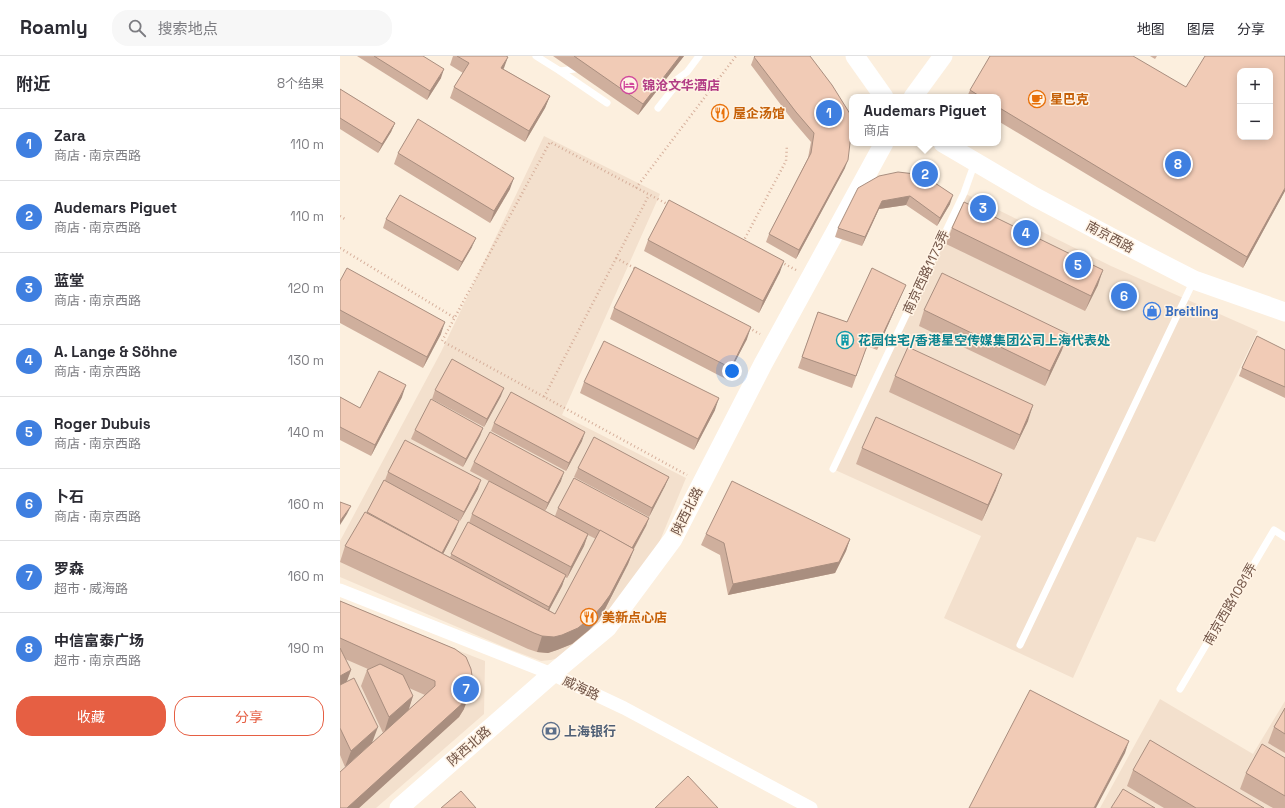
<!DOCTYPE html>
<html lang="zh">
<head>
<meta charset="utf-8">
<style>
	:root { --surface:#fff; --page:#f7f7f7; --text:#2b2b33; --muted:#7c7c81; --line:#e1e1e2; --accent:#e65f43 }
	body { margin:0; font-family:"Space Grotesk","Noto Sans SC",sans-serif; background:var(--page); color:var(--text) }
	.controls { position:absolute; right:12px; top:12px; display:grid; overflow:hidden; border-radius:8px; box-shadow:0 2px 10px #0003 }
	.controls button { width:36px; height:36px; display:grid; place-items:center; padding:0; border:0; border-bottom:1px solid var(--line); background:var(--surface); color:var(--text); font:20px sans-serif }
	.you { position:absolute; left:392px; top:315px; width:14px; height:14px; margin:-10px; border:3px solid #fff; border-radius:50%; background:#1a73e8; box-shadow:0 0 0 6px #1a73e833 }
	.badge { display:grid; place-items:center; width:26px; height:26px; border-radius:50%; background:var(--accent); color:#fff; font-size:13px; font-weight:700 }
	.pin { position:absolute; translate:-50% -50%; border:2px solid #fff; box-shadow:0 1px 4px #0006 }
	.popup { position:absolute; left:509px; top:38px; width:152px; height:52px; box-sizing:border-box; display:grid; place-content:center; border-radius:8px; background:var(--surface); filter:drop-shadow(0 1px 3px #0005); font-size:13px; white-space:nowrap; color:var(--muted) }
	.popup b { font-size:15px; color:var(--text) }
	.popup::after { content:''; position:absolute; left:50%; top:100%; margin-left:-8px; border:8px solid transparent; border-top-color:var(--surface) }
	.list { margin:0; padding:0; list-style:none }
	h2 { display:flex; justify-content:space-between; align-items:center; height:52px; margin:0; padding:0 16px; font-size:17px }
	h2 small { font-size:13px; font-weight:400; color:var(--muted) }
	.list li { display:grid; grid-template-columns:26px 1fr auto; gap:12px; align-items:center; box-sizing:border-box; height:72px; padding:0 16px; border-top:1px solid var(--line) }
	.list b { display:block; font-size:15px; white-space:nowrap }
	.list p { margin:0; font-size:13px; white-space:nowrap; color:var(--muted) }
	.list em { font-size:13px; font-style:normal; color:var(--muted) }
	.actions { display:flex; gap:8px; padding:12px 16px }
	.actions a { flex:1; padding:9px 0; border:1px solid var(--accent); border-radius:16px; text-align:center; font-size:14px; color:var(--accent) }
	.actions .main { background:var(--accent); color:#fff }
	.icon { flex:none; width:22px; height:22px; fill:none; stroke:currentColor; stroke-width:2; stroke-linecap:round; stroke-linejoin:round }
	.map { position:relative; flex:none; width:945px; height:752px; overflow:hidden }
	header { display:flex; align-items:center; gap:24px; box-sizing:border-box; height:56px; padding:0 20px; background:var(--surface); border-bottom:1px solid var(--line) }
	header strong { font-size:19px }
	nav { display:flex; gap:22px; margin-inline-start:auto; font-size:14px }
	.search { width:280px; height:36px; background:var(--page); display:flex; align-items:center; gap:10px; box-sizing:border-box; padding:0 14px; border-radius:16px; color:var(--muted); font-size:15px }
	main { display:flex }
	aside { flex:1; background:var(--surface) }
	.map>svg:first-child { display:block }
	.residential { fill:#f3e0cd }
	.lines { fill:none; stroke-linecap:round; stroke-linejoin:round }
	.path { stroke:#d5ae9a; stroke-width:2.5; stroke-dasharray:1 3; stroke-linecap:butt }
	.service { stroke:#fff; stroke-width:7 }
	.minor { stroke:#fff; stroke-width:13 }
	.secondary { stroke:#fff; stroke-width:19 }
	.wall { fill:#cfaf9d; fill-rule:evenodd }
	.shaded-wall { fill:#a98e7f }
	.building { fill:#f1cbb6; stroke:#a98e7f; fill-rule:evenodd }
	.labels { text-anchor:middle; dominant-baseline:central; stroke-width:3; stroke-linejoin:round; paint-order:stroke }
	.hotel-label { font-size:13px; font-weight:bold; fill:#b23c85; stroke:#fff3e4; text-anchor:start }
	.food-label { font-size:13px; font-weight:bold; fill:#c56008; stroke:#fff3e4; text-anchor:start }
	.street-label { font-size:13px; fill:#715447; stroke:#fff3e4 }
	.shop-label { font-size:13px; font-weight:bold; fill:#366cbe; stroke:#fff3e4; text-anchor:start }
	.culture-label { font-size:13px; font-weight:bold; fill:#0d838f; stroke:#fff3e4; text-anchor:start }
	.service-label { font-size:13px; font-weight:bold; fill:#4e5e75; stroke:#fff3e4; text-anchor:start }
</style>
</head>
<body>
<header>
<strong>Roamly</strong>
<div class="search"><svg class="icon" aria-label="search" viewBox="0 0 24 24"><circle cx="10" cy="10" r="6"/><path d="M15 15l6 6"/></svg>搜索地点</div>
<nav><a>地图</a><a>图层</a><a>分享</a></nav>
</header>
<main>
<aside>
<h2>附近<small>8个结果</small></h2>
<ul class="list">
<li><span class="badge" style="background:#3f7fe0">1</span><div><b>Zara</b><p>商店 · 南京西路</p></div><em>110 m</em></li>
<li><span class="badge" style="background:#3f7fe0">2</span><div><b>Audemars Piguet</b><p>商店 · 南京西路</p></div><em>110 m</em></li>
<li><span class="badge" style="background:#3f7fe0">3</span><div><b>蓝堂</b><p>商店 · 南京西路</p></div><em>120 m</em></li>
<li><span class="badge" style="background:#3f7fe0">4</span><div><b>A. Lange &amp; Söhne</b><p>商店 · 南京西路</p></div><em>130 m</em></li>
<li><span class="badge" style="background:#3f7fe0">5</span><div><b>Roger Dubuis</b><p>商店 · 南京西路</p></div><em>140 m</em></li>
<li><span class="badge" style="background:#3f7fe0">6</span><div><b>卜石</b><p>商店 · 南京西路</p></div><em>160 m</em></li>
<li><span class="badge" style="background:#3f7fe0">7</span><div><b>罗森</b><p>超市 · 威海路</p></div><em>160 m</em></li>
<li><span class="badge" style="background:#3f7fe0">8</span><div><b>中信富泰广场</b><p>超市 · 南京西路</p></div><em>190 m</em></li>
</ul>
<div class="actions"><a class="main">收藏</a><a>分享</a></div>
</aside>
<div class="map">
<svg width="945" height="752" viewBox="0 0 945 752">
	<rect width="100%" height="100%" fill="#fcefde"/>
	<g class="residential">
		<polygon points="204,80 320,138 222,359 346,422 319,487 264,566 221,601 211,604 201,605 169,593 0,521 0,485 101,296"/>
		<polygon points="624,137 771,210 918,275 815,486 797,481 733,622 604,562 641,480 493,413"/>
		<polygon points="0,548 145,605 144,658 36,752 0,752"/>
		<polygon points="820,643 913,698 945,645 945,752 760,752"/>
	</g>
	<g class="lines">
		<g class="path">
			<polyline points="296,132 396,0"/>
			<polyline points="329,149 210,86 102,285 347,419"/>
			<polyline points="0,160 5,163"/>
			<polyline points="403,186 446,105 447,89"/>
			<polyline points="0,192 115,262"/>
			<polyline points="276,202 296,213"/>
			<polyline points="441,206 456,214"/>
			<polyline points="409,272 420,278"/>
			<polyline points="204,341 309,139"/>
		</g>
		<g class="service">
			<polyline points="196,0 220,15 242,12"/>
			<polyline points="220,15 267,47"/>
			<polyline points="315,25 328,30 347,16 359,0"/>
			<polyline points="318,52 340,24"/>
			<polyline points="493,413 624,137 635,106"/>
			<polyline points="680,589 854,224"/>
			<polyline points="840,633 934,474 945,481"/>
		</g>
		<polyline class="minor" points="0,534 212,618 284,652 471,752"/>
		<g class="secondary">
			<polyline points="515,0 544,41"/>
			<polyline points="573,41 603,0"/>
			<polyline points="603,87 695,141 778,185 854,224 945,256"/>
			<polyline points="59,752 212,618 267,572 333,483 423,308 544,87"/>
		</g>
	</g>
	<g class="wall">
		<polygon points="17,0 83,0 101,22 87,44"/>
		<polygon points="113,0 166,0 163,13 210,40 205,52 185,86 110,42 114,31 123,17 110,9"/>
		<polygon points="213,0 344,0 298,59"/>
		<polygon points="810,0 817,0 815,3"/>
		<polygon points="414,1 505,112 456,203 426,186 429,178 468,102 471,86 453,65 411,9"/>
		<polygon points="846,31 945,135 903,212 658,65 658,41 627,41 630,34"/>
		<polygon points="0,33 55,67 51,76 38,97 0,73"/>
		<polygon points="58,97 170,133 150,167 54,108"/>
		<polygon points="558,116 610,148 597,170 566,149 539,153 522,190 495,181 498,172"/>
		<polygon points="46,163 132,191 118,215 43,172"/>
		<polygon points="612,172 758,229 745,255 606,188"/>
		<polygon points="308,184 440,216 419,257 304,195"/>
		<polygon points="0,225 101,278 83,312 0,267"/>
		<polygon points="561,240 537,294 527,290 512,332 458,312 478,256 507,266"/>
		<polygon points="274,252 407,283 386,323 270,263"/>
		<polygon points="584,254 722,294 705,330 579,270"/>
		<polygon points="945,294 945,342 899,320 902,312"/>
		<polygon points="555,320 688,365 674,394 549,336"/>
		<polygon points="244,326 375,354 354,394 240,337"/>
		<polygon points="95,334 161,340 144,371 92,343"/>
		<polygon points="0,341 20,352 62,341 31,400 0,384"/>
		<polygon points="154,367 242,385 226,415 151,375"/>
		<polygon points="143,372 140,380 123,411 71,383 75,374"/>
		<polygon points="522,392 656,434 642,465 516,408"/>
		<polygon points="134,406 221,425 205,455 130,415"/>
		<polygon points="238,412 329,421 325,430 309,461 234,421"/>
		<path d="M 48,416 L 138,433 L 120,465 L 88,448 L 116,473 L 103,498 L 110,501 L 129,467 L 132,458 L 215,460 L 218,452 L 309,462 L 306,470 L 294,493 L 288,508 L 264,555 L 257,566 L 249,574 L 232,588 L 217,594 L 208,597 L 197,596 L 188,593 L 0,506 L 5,490 L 27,457 L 44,424 L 45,424 ZM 248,479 L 256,483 L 215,558 L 209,554 L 222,530 L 225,521 L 227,522 L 244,490 Z"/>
		<polygon points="366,478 510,483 506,495 495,517 388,539 380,499 361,489"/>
		<path d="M 0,545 L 115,593 L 124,653 L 119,661 L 19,752 L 0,752 L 43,677 L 21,630 L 27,614 L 28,613 L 5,603 L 11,614 L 7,625 L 32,687 L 5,711 L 0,699 ZM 69,632 L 85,639 L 68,654 L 73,640 Z"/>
		<polygon points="945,652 945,697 928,687 934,671"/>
		<polygon points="945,702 945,752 933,752 900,733 906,717"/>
		<polygon points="793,714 924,752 824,752 787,730"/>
	</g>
	<g class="shaded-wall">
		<polygon points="340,0 344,0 298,59 303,48"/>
		<polygon points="168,1 164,12 157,24 161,12"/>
		<polygon points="104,13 101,22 87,44 90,35"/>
		<polygon points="210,40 205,52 185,86 189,75"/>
		<polygon points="55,67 51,76 38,97 42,88"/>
		<polygon points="508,104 505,112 456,203 459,194"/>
		<polygon points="174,122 170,133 150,167 154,155"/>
		<polygon points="945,132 945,135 903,212 907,201"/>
		<polygon points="613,139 610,148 597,170 600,162"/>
		<polygon points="570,140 566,149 539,153 522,190 525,181 542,145"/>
		<polygon points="136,182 132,191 118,215 122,206"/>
		<polygon points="444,205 440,216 419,257 423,245"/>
		<polygon points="763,214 758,229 745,255 751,240"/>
		<polygon points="566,229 561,240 537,294 541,282"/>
		<polygon points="105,266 101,278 83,312 87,301"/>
		<polygon points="411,271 407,283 386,323 391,312"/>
		<polygon points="728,278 722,294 705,330 710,315"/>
		<polygon points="66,329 62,341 31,400 35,389"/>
		<polygon points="164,332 161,340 144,371 147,363"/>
		<polygon points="379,342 375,354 354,394 358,383"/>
		<polygon points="693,349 688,365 674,394 680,379"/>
		<polygon points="143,372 140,380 123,411 126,403"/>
		<polygon points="245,376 242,385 226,415 229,407"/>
		<polygon points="224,416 221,425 205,455 208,447"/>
		<polygon points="662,418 656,434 642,465 648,449"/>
		<polygon points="329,421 325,430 309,461 312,452"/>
		<polygon points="141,424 138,433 120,465 124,456"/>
		<polygon points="11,450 7,458 0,469 0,465"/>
		<polygon points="309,462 306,470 289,501 292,492"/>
		<polygon points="119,465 116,473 99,506 102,497"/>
		<polygon points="248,478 244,490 227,522 231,511"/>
		<polygon points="510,483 506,495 495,517 388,539 393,528"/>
		<polygon points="294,493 288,508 264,555 257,566 249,574 232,588 217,594 208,597 197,596 202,580"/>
		<polygon points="226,519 222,530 205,562 209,551"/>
		<polygon points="11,614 5,630 0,633 0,620"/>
		<polygon points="130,637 124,653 119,661 19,752 7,752"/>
		<polygon points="73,640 68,656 44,677 49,661"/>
		<polygon points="38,671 32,687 5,711 11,695"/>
		<polygon points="789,685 785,697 756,752 754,752"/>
	</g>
	<g class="building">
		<polygon points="34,0 83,0 104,13 90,35"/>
		<polygon points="117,0 166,0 168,1 161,12 210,40 189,75 114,31 129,7"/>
		<polygon points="234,0 340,0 303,48"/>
		<polygon points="415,0 470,0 492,29 512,61 512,70 508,104 459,194 429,178 471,97 474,77 456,56 414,1"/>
		<path d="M 650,0 L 793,0 L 846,31 L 865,0 L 945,0 L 945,132 L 907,201 L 658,51 L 658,41 L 641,41 L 630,34 ZM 900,15 L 930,15 L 930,81 L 900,81 Z"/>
		<polygon points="0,33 55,67 42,88 0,62"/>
		<polygon points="78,63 174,122 154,155 58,97"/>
		<polygon points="558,116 575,118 589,123 613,139 600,162 570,140 542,145 525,181 498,172 518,132 539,120"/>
		<polygon points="60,139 136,182 122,206 46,163"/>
		<polygon points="329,144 444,205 423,245 308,184"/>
		<polygon points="624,146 763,214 751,240 612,172"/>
		<polygon points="295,211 411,271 391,312 274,252"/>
		<polygon points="7,212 105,266 87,301 0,254 0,225"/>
		<polygon points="532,212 566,229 541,282 531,279 516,320 462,301 478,256 507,266"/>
		<polygon points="602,217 728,278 710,315 584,254"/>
		<polygon points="917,280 945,294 945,331 902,312"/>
		<polygon points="264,285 379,342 358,383 244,326"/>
		<polygon points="568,291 693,349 680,379 555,320"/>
		<polygon points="112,303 164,332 147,363 95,334"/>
		<polygon points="39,315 66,329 35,389 0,371 0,341 20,352"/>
		<polygon points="171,336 245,376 229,407 154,367"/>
		<polygon points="91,343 143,372 126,403 75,374"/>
		<polygon points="536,361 662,418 648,449 522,392"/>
		<polygon points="150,376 224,416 208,447 134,406"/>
		<polygon points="254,381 329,421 312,452 238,412"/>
		<polygon points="65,384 141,424 124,456 48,416"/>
		<polygon points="234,422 309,462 292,492 218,452"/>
		<polygon points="44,424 119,465 102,497 27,456"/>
		<polygon points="149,425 248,478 231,511 132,458"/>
		<polygon points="392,425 510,483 499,506 393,528 384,487 366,478"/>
		<polygon points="0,446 11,450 0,465"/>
		<polygon points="25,456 215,558 260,474 294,493 270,539 262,550 254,559 238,572 222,579 214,581 202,580 194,577 5,490"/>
		<polygon points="128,466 226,519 209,551 111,498"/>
		<polygon points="0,545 115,593 126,601 131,613 133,626 130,637 125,645 7,752 0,752 0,716 95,630 95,625 0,582"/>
		<polygon points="0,592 11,614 0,620"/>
		<polygon points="40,608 63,619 73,640 49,661 27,614"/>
		<polygon points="14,622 38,671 11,695 0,672 0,629"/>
		<polygon points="690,634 789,685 754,752 629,752"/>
		<polygon points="945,652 945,678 934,671"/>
		<polygon points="810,684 924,752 856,752 793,714"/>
		<polygon points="922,688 945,702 945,740 906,717"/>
		<polygon points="348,720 378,752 315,752"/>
		<polygon points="783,733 815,752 771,752"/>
		<polygon points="121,735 136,752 101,752"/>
	</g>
	<defs>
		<g id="hotel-ring" transform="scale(0.9)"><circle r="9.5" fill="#fff3e4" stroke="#d1479c" stroke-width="1.5"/><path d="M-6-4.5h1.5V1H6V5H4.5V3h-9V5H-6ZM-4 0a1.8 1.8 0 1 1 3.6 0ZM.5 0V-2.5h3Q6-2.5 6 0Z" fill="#d1479c"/></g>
		<g id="cafe-ring" transform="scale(0.9)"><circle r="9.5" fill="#fff3e4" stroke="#e8710a" stroke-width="1.5"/><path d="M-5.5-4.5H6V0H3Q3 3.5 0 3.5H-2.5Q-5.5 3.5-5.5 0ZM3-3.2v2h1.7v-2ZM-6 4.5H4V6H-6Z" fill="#e8710a"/></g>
		<g id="restaurant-ring" transform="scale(0.9)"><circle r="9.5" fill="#fff3e4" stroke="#e8710a" stroke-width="1.5"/><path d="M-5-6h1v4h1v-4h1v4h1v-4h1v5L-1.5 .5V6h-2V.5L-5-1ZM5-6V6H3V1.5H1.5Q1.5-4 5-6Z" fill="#e8710a"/></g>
		<g id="shop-ring" transform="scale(0.9)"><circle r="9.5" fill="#fff3e4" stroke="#3f7fe0" stroke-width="1.5"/><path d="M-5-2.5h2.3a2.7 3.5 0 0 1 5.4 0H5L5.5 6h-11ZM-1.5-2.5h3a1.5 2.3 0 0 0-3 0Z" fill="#3f7fe0"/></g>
		<g id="building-ring" transform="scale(0.9)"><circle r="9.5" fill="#fff3e4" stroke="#0f9aa8" stroke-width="1.5"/><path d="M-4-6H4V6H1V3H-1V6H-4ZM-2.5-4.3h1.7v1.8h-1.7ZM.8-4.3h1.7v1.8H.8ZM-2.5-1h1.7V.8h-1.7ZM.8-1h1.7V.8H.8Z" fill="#0f9aa8"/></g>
		<g id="bank-ring" transform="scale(0.9)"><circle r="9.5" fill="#fff3e4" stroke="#5c6f8a" stroke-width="1.5"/><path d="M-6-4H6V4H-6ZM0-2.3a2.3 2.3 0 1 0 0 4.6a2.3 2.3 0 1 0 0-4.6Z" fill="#5c6f8a"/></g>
	</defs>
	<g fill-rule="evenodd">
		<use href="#hotel-ring" x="289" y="29"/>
		<use href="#cafe-ring" x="697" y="43"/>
		<use href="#restaurant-ring" x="380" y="57"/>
		<use href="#shop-ring" x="812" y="255"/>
		<use href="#building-ring" x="505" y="284"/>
		<use href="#restaurant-ring" x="249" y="561"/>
		<use href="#bank-ring" x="211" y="675"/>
	</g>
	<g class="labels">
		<g class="hotel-label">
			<text x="302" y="29">锦沧文华酒店</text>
		</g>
		<g class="food-label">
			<text x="710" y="43">星巴克</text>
			<text x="393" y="57">屋企汤馆</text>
			<text x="262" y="561">美新点心店</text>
		</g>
		<g class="street-label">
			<text transform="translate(770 181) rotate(28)">南京西路</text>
			<text transform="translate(586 216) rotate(-65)">南京西路1173弄</text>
			<text transform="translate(347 455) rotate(-63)">陕西北路</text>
			<text transform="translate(890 548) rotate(-60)">南京西路1081弄</text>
			<text transform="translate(241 632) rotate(25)">威海路</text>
			<text transform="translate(129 690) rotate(-41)">陕西北路</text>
		</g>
		<g class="shop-label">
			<text x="825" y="255">Breitling</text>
		</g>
		<g class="culture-label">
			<text x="518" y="284">花园住宅/香港星空传媒集团公司上海代表处</text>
		</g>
		<g class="service-label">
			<text x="224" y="675">上海银行</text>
		</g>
	</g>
</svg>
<div class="controls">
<button>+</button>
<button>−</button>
</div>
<div class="you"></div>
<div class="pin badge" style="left:489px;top:57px;background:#3f7fe0">1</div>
<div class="pin badge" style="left:585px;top:118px;background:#3f7fe0">2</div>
<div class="popup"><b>Audemars Piguet</b>商店</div>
<div class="pin badge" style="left:643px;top:152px;background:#3f7fe0">3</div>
<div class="pin badge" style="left:686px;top:177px;background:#3f7fe0">4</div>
<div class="pin badge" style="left:738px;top:209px;background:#3f7fe0">5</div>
<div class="pin badge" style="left:784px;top:240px;background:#3f7fe0">6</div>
<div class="pin badge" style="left:126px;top:633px;background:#3f7fe0">7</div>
<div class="pin badge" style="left:838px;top:108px;background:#3f7fe0">8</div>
</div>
</main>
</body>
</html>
